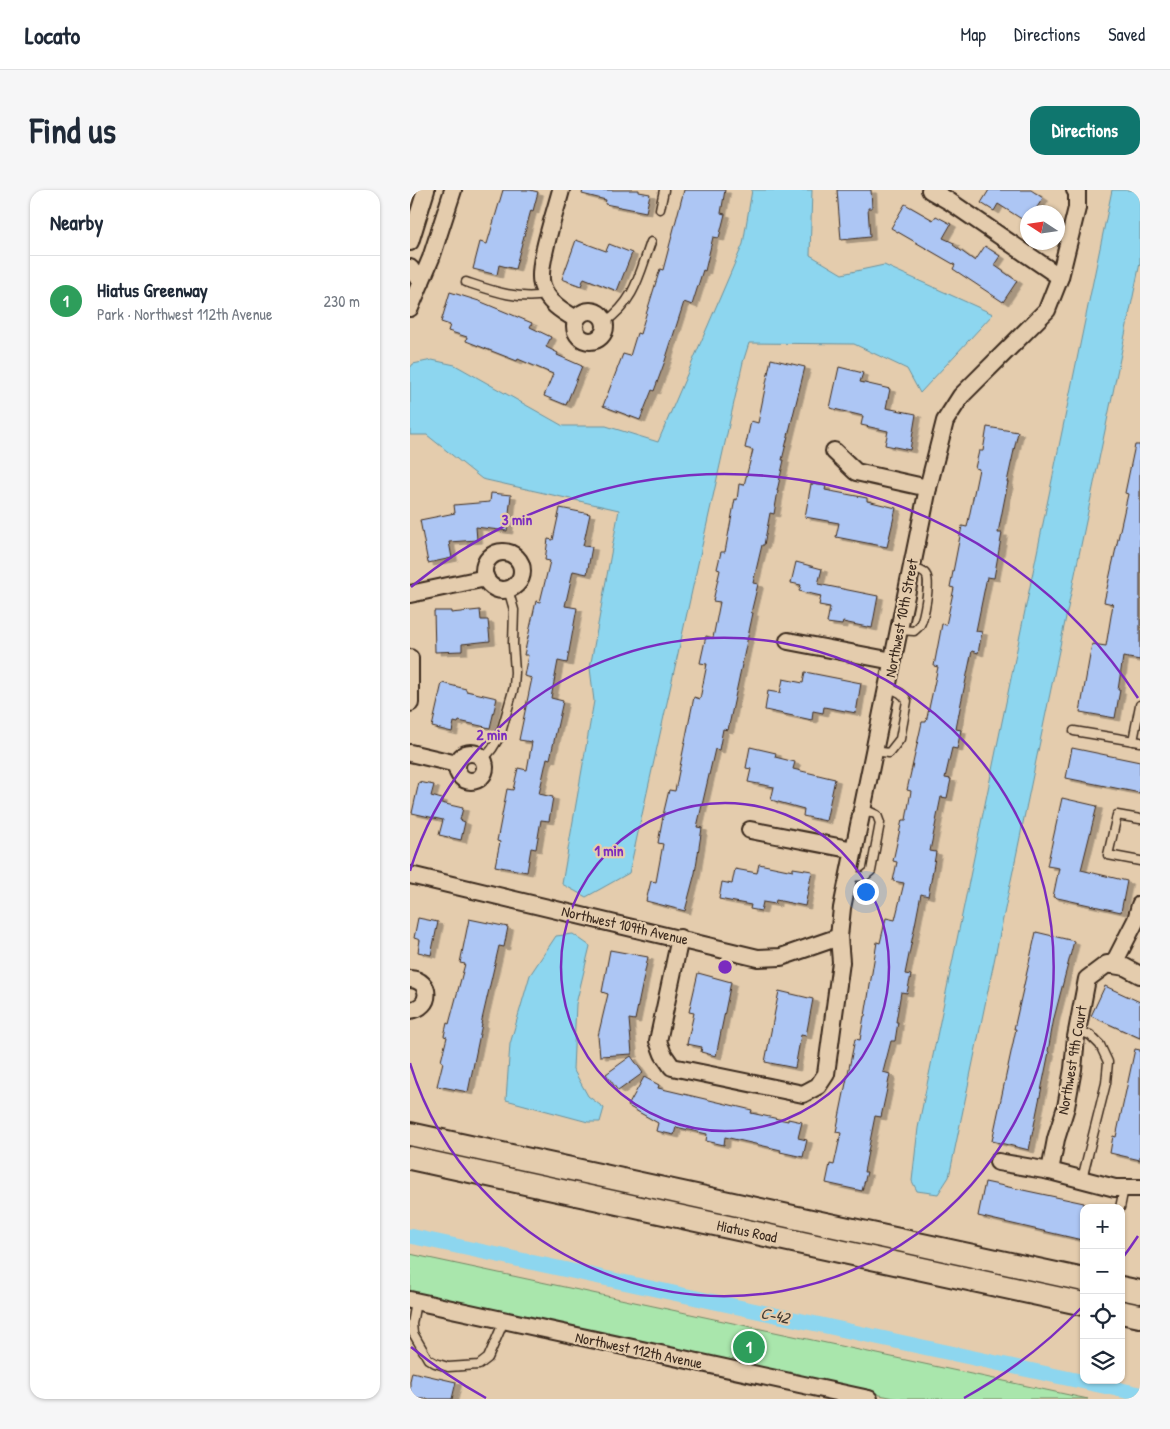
<!DOCTYPE html>
<html lang="en">
<head>
<meta charset="utf-8">
<style>
	:root { --surface:#fff; --page:#f6f6f7; --text:#1f2937; --muted:#747a83; --line:#e0e1e3; --accent:#0f766e }
	body { margin:0; font-family:"Patrick Hand",sans-serif; background:var(--page); color:var(--text) }
	.controls { position:absolute; right:15px; bottom:15px; display:grid; overflow:hidden; border-radius:10px; box-shadow:0 1px 4px #0004 }
	.controls button { width:45px; height:45px; display:grid; place-items:center; padding:0; border:0; border-bottom:1px solid var(--line); background:var(--surface); color:var(--text); font:25px sans-serif }
	.compass { position:absolute; left:610px; top:15px; width:45px; height:45px; border-radius:50%; background:var(--surface); box-shadow:0 1px 4px #0004; rotate:282deg }
	.you { position:absolute; left:455px; top:701px; width:18px; height:18px; margin:-12px; border:4px solid #fff; border-radius:50%; background:#1a73e8; box-shadow:0 0 0 8px #1a73e833 }
	.badge { display:grid; place-items:center; width:32px; height:32px; border-radius:50%; background:var(--accent); color:#fff; font-size:16px; font-weight:700 }
	.pin { position:absolute; translate:-50% -50%; border:2px solid #fff; box-shadow:0 1px 5px #0006 }
	.list { margin:0; padding:0; list-style:none }
	h2 { display:flex; justify-content:space-between; align-items:center; height:65px; margin:0; padding:0 20px; font-size:21px }
	h2 small { font-size:16px; font-weight:400; color:var(--muted) }
	.list li { display:grid; grid-template-columns:32px 1fr auto; gap:15px; align-items:center; box-sizing:border-box; height:90px; padding:0 20px; border-top:1px solid var(--line) }
	.list b { display:block; font-size:19px; white-space:nowrap }
	.list p { margin:0; font-size:16px; white-space:nowrap; color:var(--muted) }
	.list em { font-size:16px; font-style:normal; color:var(--muted) }
	.icon { flex:none; width:28px; height:28px; fill:none; stroke:currentColor; stroke-width:2; stroke-linecap:round; stroke-linejoin:round }
	.map { position:relative; flex:none; width:730px; height:1209px; overflow:hidden; border-radius:15px }
	header { display:flex; align-items:center; gap:30px; box-sizing:border-box; height:70px; padding:0 25px; background:var(--surface); border-bottom:1px solid var(--line) }
	header strong { font-size:24px }
	nav { display:flex; gap:28px; margin-inline-start:auto; font-size:18px }
	.intro { display:flex; align-items:center; justify-content:space-between; box-sizing:border-box; height:120px; padding:0 30px }
	h1 { margin:0; font-size:35px }
	.button { padding:12px 22px; border-radius:15px; background:var(--accent); color:#fff; font-size:18px; font-weight:700 }
	main { display:flex; gap:30px; padding:0 30px }
	aside { flex:1; background:var(--surface); border-radius:15px; box-shadow:0 1px 4px #0004 }
	.map>svg:first-child { display:block }
	.green { fill:#a9e6ac; stroke:#728865 }
	.water { fill:#8dd6ef; stroke:#6c919b }
	.lines { fill:none; stroke-linecap:round; stroke-linejoin:round }
	.canal { stroke:#8dd6ef; stroke-width:15 }
	.building { fill:#adc6f4; stroke:#3b2a1e; filter:url(#shadow) }
	.lane-casing { stroke:#3b2a1e; stroke-width:11 }
	.street-casing { stroke:#3b2a1e; stroke-width:20 }
	.secondary-casing { stroke:#3b2a1e; stroke-width:26 }
	.lane { stroke:#e4ccad; stroke-width:8 }
	.street { stroke:#e4ccad; stroke-width:16 }
	.secondary { stroke:#e4ccad; stroke-width:22 }
	.ring { fill:none; stroke:#7b2cbf; stroke-width:2.5 }
	.labels { text-anchor:middle; dominant-baseline:central; stroke-width:4.5; stroke-linejoin:round; paint-order:stroke }
	.street-label { font-size:15px; fill:#3b2a1e; stroke:#e4ccad }
	.water-label { font-size:16px; font-style:italic; fill:#433b33; stroke:#e4ccad }
	.centre { fill:#7b2cbf; stroke:#e4ccad; stroke-width:2.5 }
	.ring-label { font-size:15px; text-anchor:middle; font-weight:bold; fill:#7b2cbf; stroke:#e4ccad; stroke-width:4.5; stroke-linejoin:round; paint-order:stroke }
</style>
</head>
<body>
<header>
<strong>Locato</strong>
<nav><a>Map</a><a>Directions</a><a>Saved</a></nav>
</header>
<div class="intro"><h1>Find us</h1><a class="button">Directions</a></div>
<main>
<aside>
<h2>Nearby<small></small></h2>
<ul class="list">
<li><span class="badge" style="background:#2e9e5b">1</span><div><b>Hiatus Greenway</b><p>Park · Northwest 112th Avenue</p></div><em>230 m</em></li>
</ul>
</aside>
<div class="map">
<svg width="730" height="1209" viewBox="0 0 730 1209">
	<defs>
		<filter id="shadow"><feDropShadow dx="5.5" dy="3" stdDeviation="0" flood-color="#0004"/></filter>
	</defs>
	<rect width="100%" height="100%" fill="#e4ccad"/>
	<filter id="ink" filterUnits="userSpaceOnUse"><feTurbulence type="fractalNoise" baseFrequency=".02" numOctaves="2"/><feDisplacementMap in="SourceGraphic" scale="10" xChannelSelector="R" yChannelSelector="G"/><feConvolveMatrix kernelMatrix="1 2 1 2 8 2 1 2 1" color-interpolation-filters="sRGB"/></filter>
	<g filter="url(#ink)">
		<polygon class="green" points="0,1064 678,1209 489,1209 0,1105"/>
		<g class="water">
			<polygon points="342,0 402,0 400,65 432,84 474,75 583,124 510,203 497,179 444,154 339,153 333,172 219,683 176,707 152,694 184,511 180,478 209,320 72,289 17,245 0,245 0,178 3,174 22,170 45,175 153,236 196,236 248,252 333,54"/>
			<polygon points="702,0 730,0 730,73 539,987 528,1004 507,1001 502,991 508,938"/>
			<polygon points="163,744 180,756 166,814 163,879 178,906 194,918 190,932 178,932 96,910 100,854 120,785 146,746"/>
		</g>
		<g class="lines">
			<polyline class="canal" points="0,1046 730,1204"/>
		</g>
		<g class="building">
			<polygon points="93,0 120,0 128,2 123,21 121,20 105,79 89,75 87,85 63,79 70,52 77,54"/>
			<polygon points="173,0 229,0 229,2 240,4 236,22 195,14 196,10 172,4"/>
			<polygon points="274,0 315,0 311,23 315,24 309,48 303,47 295,81 293,80 282,115 274,112 255,171 244,201 242,200 230,230 193,216 213,164 220,166 227,143 230,144 250,79 253,80"/>
			<polygon points="427,0 461,0 462,18 458,18 460,47 431,50"/>
			<polygon points="579,0 621,0 633,8 624,22 618,22 618,33 588,14 584,21 571,13"/>
			<polygon points="495,14 523,30 526,26 541,34 533,48 544,53 543,55 565,71 575,56 590,66 584,75 607,91 593,112 543,79 545,75 481,38"/>
			<polygon points="166,50 196,61 199,54 222,63 207,101 174,88 171,96 152,89"/>
			<polygon points="40,102 69,111 122,133 120,137 141,147 136,157 148,163 147,165 172,176 156,215 134,206 143,184 108,169 107,171 56,151 57,147 38,141 40,135 31,132"/>
			<polygon points="361,169 395,177 372,270 374,270 367,301 368,301 364,324 360,323 354,355 352,355 343,393 348,394 341,423 343,423 318,540 313,539 309,560 305,559 287,637 292,638 285,683 275,721 236,711 241,691 246,692 253,654 248,653 254,621 259,600 265,601 284,507 290,509 297,474 290,473 296,446 303,448 310,412 303,411 310,380 307,379 311,362 315,362 325,309 327,310 329,294 334,295 343,260 335,258 341,231 348,233"/>
			<polygon points="429,177 453,183 450,192 480,199 476,218 506,224 500,260 475,255 478,241 451,235 453,226 420,218"/>
			<polygon points="577,237 608,242 597,292 598,292 588,343 592,343 584,388 577,387 566,441 572,442 568,463 562,461 551,513 546,539 551,540 547,559 542,558 535,588 541,589 537,608 531,607 520,661 526,662 521,691 518,706 511,704 505,735 495,784 501,785 497,803 491,802 486,832 488,832 485,851 481,851 473,882 480,884 476,904 471,927 465,926 454,982 457,982 452,1001 416,993 420,974 424,975 431,943 426,942 445,849 450,850 454,826 455,826 467,752 470,753 476,728 485,730 494,693 483,691 487,672 483,671 492,630 496,630 501,601 497,600 501,582 512,532 516,532 528,477 524,476 532,434 536,435 544,398 540,397 552,336 557,337 569,279 565,278 569,261 573,261"/>
			<polygon points="725,255 730,255 730,470 713,467 708,500 710,500 705,528 670,522 682,454 696,456 703,414 694,412 718,304 715,303"/>
			<polygon points="401,294 416,296 415,300 457,308 457,311 486,318 477,357 426,347 429,333 395,327"/>
			<polygon points="81,303 101,305 97,341 66,337 67,350 39,352 42,368 18,373 10,330 45,323 44,315 80,312"/>
			<polygon points="150,318 180,324 173,356 182,357 177,384 163,381 155,416 167,418 157,473 148,471 141,508 153,511 140,569 137,568 129,604 143,607 139,631 131,630 126,659 121,658 117,682 85,676 90,652 87,651 97,599 103,600 108,578 117,580 122,552 109,550 122,488 114,486 118,465 114,465 126,411 130,412 140,371 135,370 138,349 143,350"/>
			<polygon points="386,372 412,379 408,394 468,406 462,438 433,432 432,435 417,433 420,417 409,415 411,406 389,401 391,395 381,393"/>
			<polygon points="70,420 71,430 78,430 80,451 52,454 52,461 25,462 24,421 41,421 41,423"/>
			<polygon points="395,482 451,493 446,523 414,517 413,523 403,521 402,530 355,520 358,501 370,503 373,489 393,493"/>
			<polygon points="32,493 56,499 56,501 87,508 80,538 49,531 48,533 44,532 42,542 22,537"/>
			<polygon points="340,557 366,563 365,567 385,572 383,579 425,589 416,631 393,626 394,619 361,610 364,597 338,592 341,579 336,578"/>
			<polygon points="662,558 730,572 730,603 656,588"/>
			<polygon points="9,592 24,595 21,606 32,609 31,613 53,618 50,630 55,632 51,650 29,645 33,630 2,623"/>
			<polygon points="652,608 687,616 671,680 717,691 711,722 643,707 649,678 637,676"/>
			<polygon points="349,674 383,681 383,678 402,681 395,716 366,710 365,714 353,712 351,721 340,719 341,715 309,709 312,692 322,694 325,679 347,683"/>
			<polygon points="8,728 28,732 21,765 8,762 10,750 4,748"/>
			<polygon points="59,729 98,737 94,757 89,756 71,834 72,834 58,902 27,896 33,872 31,871 37,847 34,846 37,833 39,834 55,774 50,773"/>
			<polygon points="626,742 664,751 644,828 638,861 639,862 619,960 582,951 606,839 604,839"/>
			<polygon points="200,760 238,767 225,830 219,829 222,864 190,866 188,846 198,804 192,802"/>
			<polygon points="288,783 321,792 306,866 291,862 292,857 277,854 284,823 279,822"/>
			<polygon points="695,796 730,812 730,848 681,826"/>
			<polygon points="369,801 403,809 396,846 391,845 385,878 355,872"/>
			<polygon points="725,859 730,860 730,970 700,963 703,946 706,947"/>
			<polygon points="221,866 233,883 208,901 196,884"/>
			<polygon points="234,887 249,895 248,898 342,920 341,923 378,931 378,929 392,932 388,948 397,950 393,967 370,962 371,960 315,947 314,955 296,951 297,944 266,937 264,945 246,941 248,933 218,916"/>
			<polygon points="575,992 674,1013 672,1050 568,1026"/>
			<polygon points="2,1182 46,1192 42,1209 0,1209 0,1191"/>
		</g>
		<g class="lines">
			<g class="lane-casing">
				<g id="lane">
					<polyline points="250,19 254,0"/>
					<path d="M 56,92 C 83,101 107,110 136,105"/>
					<path d="M 195,132 C 225,111 229,85 241,52"/>
					<path d="M 489,440 L 504,441 C 506,439 508,438 510,435 C 514,428 521,391 516,385 C 513,380 506,380 501,379"/>
					<polyline points="664,541 730,552"/>
					<polyline points="723,551 730,515"/>
					<path d="M 464,561 L 479,563 L 490,549 L 497,511 C 493,502 486,501 477,498"/>
					<polyline points="73,570 82,559 90,546 104,497 105,482 103,454 104,420 98,399"/>
					<polyline points="730,629 707,625 698,665 730,671"/>
					<polyline points="438,687 455,686 461,681 470,633 467,625 452,618"/>
					<polyline points="667,840 680,845 690,855 698,872 696,893 672,989"/>
					<polyline points="710,1018 714,998"/>
					<polyline points="6,1112 2,1134 3,1143 18,1169 25,1173 38,1177 69,1175 78,1168 94,1131"/>
				</g>
			</g>
			<g class="street-casing">
				<g id="street">
					<path d="M 151,0 C 146,20 126,77 132,95 C 137,112 152,121 166,129"/>
					<polyline points="520,0 539,11 650,87"/>
					<polyline points="0,52 16,0"/>
					<polyline points="0,78 11,92"/>
					<polyline points="0,118 21,68 43,0"/>
					<circle cx="180" cy="136" r="15"/>
					<polyline points="424,261 446,282 518,298"/>
					<circle cx="93" cy="381" r="19"/>
					<polyline points="0,404 76,388"/>
					<polyline points="378,451 483,471"/>
					<polyline points="0,468 0,513"/>
					<circle cx="61" cy="577" r="14"/>
					<polyline points="0,563 47,574"/>
					<polyline points="340,640 444,660"/>
					<polyline points="0,685 348,768 371,767 429,747"/>
					<polyline points="270,748 248,851 253,864 262,877 393,904 408,896 416,884 431,772 429,747 432,718 518,298 535,231 551,206 637,120 650,87 667,18 667,1 665,0"/>
					<polyline points="703,775 726,730 730,715"/>
					<path d="M 0,789 C 22,790 22,818 0,820"/>
					<polyline points="588,972 640,981 705,998 730,998"/>
					<polyline points="640,981 646,949 656,917 663,879 666,847 677,789 697,774 715,777 730,785"/>
					<polyline points="0,1110 459,1209"/>
				</g>
			</g>
			<g class="secondary-casing">
				<g id="secondary">
					<polyline points="0,944 674,1090"/>
					<polyline points="0,968 674,1114"/>
					<polyline points="711,1098 730,1102"/>
					<polyline points="711,1122 730,1126"/>
				</g>
			</g>
			<use href="#lane" class="lane"/>
			<use href="#street" class="street"/>
			<use href="#secondary" class="secondary"/>
		</g>
	</g>
	<g class="ring">
		<circle cx="315" cy="777" r="164"/>
		<path d="M0 681A329 329 0 1 1 0 873"/>
		<path d="M728 1046A493 493 0 0 1 711 1070M673 1116A493 493 0 0 1 554 1208M76 1208A493 493 0 0 1 1 1157M1 397A493 493 0 0 1 728 508"/>
	</g>
	<g class="labels">
		<g class="street-label">
			<text transform="translate(491 428) rotate(-79)">Northwest 10th Street</text>
			<text transform="translate(215 735) rotate(13)">Northwest 109th Avenue</text>
			<text transform="translate(662 870) rotate(-80)">Northwest 9th Court</text>
			<text transform="translate(337 1041) rotate(12)">Hiatus Road</text>
			<text transform="translate(229 1160) rotate(12)">Northwest 112th Avenue</text>
		</g>
		<g class="water-label">
			<text transform="translate(365 1125) rotate(12)">C-42</text>
		</g>
	</g>
	<circle cx="315" cy="777" r="8" class="centre"/>
	<g class="ring-label">
		<text x="107" y="335">3 min</text>
		<text x="82" y="550">2 min</text>
		<text x="199" y="666">1 min</text>
	</g>
</svg>
<div class="controls">
<button>+</button>
<button>−</button>
<button><svg class="icon" aria-label="locate" viewBox="0 0 24 24"><circle cx="12" cy="12" r="6"/><path d="M12 2v4M12 18v4M2 12h4M18 12h4"/></svg></button>
<button><svg class="icon" aria-label="layers" viewBox="0 0 24 24"><path d="M12 4l9 5-9 5-9-5zM3 14l9 5 9-5"/></svg></button>
</div>
<svg class="compass" viewBox="-18 -18 36 36"><path d="M0-13l5 13h-10z" fill="#e53935"/><path d="M0 13l5-13h-10z" fill="#747a83"/></svg>
<div class="you"></div>
<div class="pin badge" style="left:339px;top:1157px;background:#2e9e5b">1</div>
</div>
</main>
</body>
</html>
